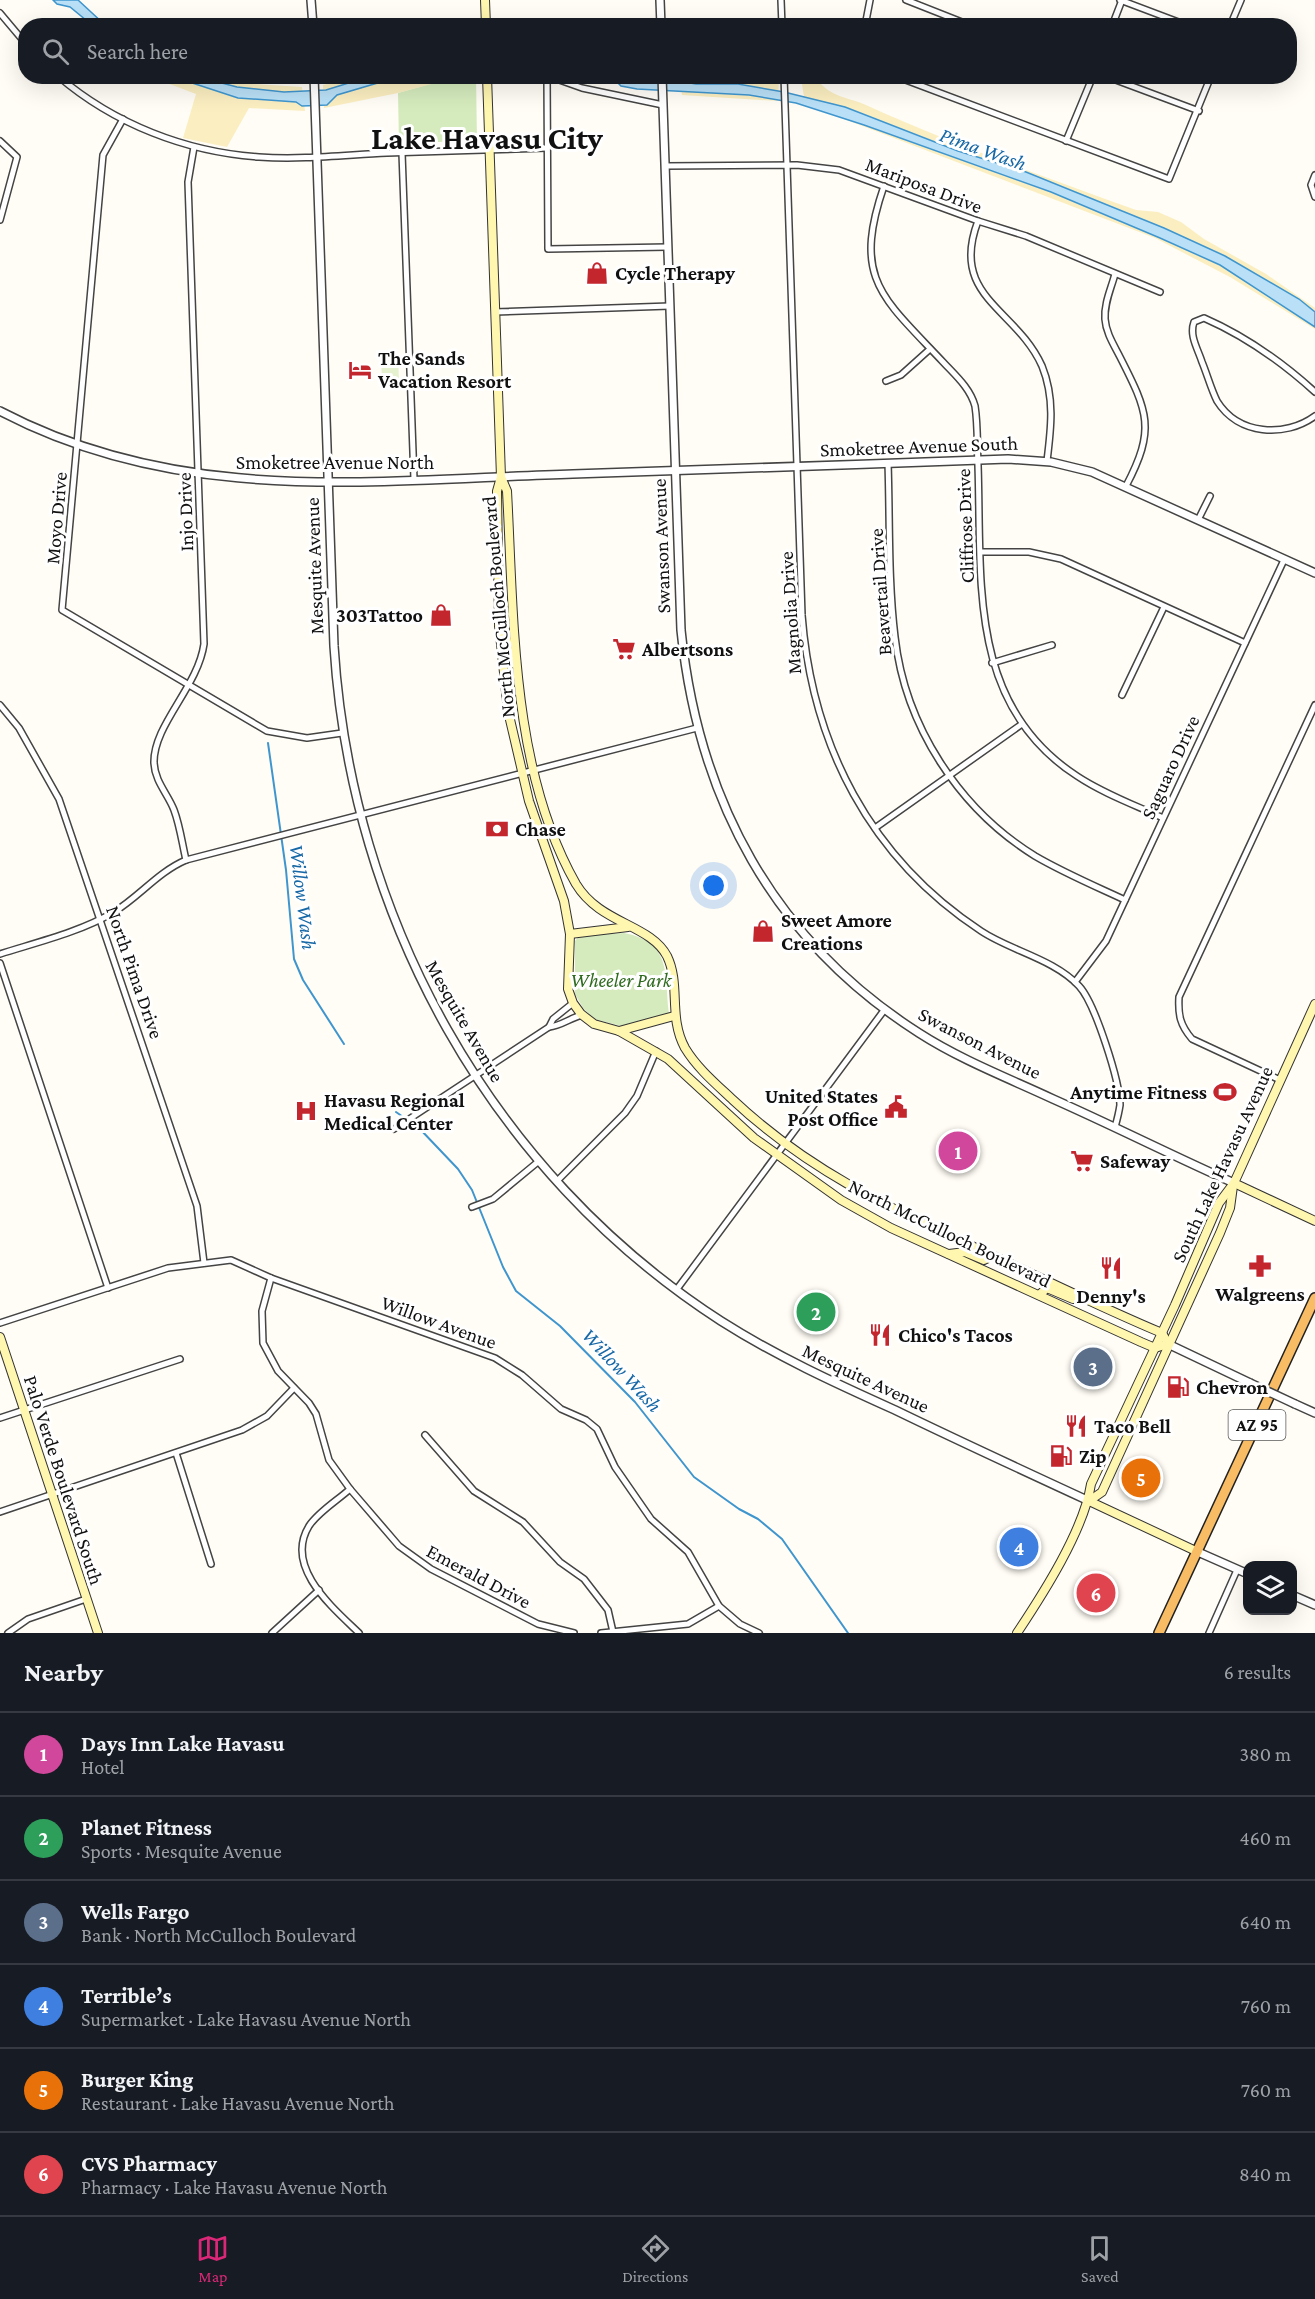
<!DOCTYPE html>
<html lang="en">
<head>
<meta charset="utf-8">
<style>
	:root { --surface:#171b24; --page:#242831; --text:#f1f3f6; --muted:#9ea1a6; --line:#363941; --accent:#db2777 }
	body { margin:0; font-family:"Crimson Pro",serif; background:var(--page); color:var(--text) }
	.controls { position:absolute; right:18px; bottom:18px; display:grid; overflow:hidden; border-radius:12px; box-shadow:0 6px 24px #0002 }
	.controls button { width:54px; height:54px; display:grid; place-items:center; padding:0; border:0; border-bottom:2px solid var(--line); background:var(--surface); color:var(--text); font:30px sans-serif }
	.you { position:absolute; left:714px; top:886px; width:21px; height:21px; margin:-15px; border:4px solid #fff; border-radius:50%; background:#1a73e8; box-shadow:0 0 0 9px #1a73e833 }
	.badge { display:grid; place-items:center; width:39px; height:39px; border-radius:50%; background:var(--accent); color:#fff; font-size:20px; font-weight:700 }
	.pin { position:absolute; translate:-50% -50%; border:3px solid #fff; box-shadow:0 2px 6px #0006 }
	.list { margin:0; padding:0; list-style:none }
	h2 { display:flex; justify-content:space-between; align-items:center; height:78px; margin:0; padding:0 24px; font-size:26px }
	h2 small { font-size:20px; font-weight:400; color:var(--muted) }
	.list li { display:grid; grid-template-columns:39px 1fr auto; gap:18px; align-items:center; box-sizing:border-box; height:84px; padding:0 24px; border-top:2px solid var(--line) }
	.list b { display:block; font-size:22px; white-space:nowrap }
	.list p { margin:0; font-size:20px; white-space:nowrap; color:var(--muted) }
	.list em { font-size:20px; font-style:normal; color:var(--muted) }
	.icon { flex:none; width:33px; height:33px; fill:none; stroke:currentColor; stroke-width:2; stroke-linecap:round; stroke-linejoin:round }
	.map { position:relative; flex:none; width:1315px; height:1633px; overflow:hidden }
	.search { position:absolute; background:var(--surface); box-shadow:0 6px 24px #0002; left:18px; right:18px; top:18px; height:66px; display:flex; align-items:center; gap:15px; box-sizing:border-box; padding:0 21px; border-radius:24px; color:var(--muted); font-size:22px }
	.sheet { height:582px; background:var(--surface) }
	nav { display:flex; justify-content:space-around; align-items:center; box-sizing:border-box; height:84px; border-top:2px solid var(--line); background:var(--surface); font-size:16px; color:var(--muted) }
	nav a { display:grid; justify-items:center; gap:3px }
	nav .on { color:var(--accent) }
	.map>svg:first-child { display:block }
	.green { fill:#d5ebbd }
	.sand { fill:#fbeec1 }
	.pitch { fill:#e6f2cf }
	.water { fill:#b9e0f7; stroke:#3f96cf; stroke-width:1.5 }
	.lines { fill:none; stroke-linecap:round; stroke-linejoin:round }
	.stream { stroke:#3f96cf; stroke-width:2 }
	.minor-casing { stroke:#444; stroke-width:8 }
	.tertiary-casing { stroke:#444; stroke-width:10 }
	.secondary-casing { stroke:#333; stroke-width:10 }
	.trunk-casing { stroke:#222; stroke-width:12 }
	.minor { stroke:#fff; stroke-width:5 }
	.tertiary { stroke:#fff; stroke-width:7 }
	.secondary { stroke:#fff6b0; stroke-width:8 }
	.trunk { stroke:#f7bc64; stroke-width:9 }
	.tertiary-bridge-casing { stroke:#444; stroke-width:10; stroke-linecap:butt }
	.tertiary-bridge { stroke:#fff; stroke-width:7 }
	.labels { text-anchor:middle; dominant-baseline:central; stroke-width:6; stroke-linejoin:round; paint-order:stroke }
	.shield { fill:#fff; stroke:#585858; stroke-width:1.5 }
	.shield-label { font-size:18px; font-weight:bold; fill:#111 }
	.street-label { font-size:20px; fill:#111; stroke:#fff }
	.poi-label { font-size:20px; font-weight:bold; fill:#111; stroke:#fff; text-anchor:start }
	.park-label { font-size:20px; font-style:italic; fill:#2f6b1f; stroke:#fff }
	.water-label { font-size:21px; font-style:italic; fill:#1768a6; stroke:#fff }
	.town-label { font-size:32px; font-weight:bold; fill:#111; stroke:#fff }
</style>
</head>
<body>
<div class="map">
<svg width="1315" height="1633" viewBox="0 0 1315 1633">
	<rect width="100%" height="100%" fill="#fffdf5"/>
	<g class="green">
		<polygon points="458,76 476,77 477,140 399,144 398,93"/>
		<path d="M 624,933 C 673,942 664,976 669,1013 L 625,1027 L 594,1019 L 583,1008 L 575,994 L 575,941 L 580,935 Z"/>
	</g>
	<g class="sand">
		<polygon points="151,77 208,77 236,83 302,87 305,111 249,108 227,147 183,138 196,94"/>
		<polygon points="358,77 458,77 398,93 324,108 323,85"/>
		<polygon points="679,77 779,77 778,101 682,95"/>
		<path d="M 802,84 L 821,84 C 833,97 850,98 866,105 C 954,145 1045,177 1136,210 L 1158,212 L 1181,222 L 1204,239 L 1266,274 L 1315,308 L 1315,329 L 1230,277 L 1155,238 L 805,104 Z"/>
	</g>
	<polygon class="pitch" points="398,354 399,382 382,382 381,355"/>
	<g class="water">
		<polygon points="53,0 78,0 105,25 92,25 70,7 57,4"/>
		<polygon points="648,76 696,84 738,84 784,92 845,107 958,151 1026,172 1164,228 1225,256 1299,299 1315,312 1315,327 1220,265 1160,238 1051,192 864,125 796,103 749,95 637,89 621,86 614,79 590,77"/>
		<polygon points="174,77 199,77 237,87 284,92 326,90 368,77 398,77 337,95 327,105 302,106 296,102 238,98"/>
	</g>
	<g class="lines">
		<g class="stream">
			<polyline points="268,743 286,870 294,959 303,980 344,1044"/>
			<polyline points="396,1112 419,1128 458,1169 472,1190 503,1267 516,1291 560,1326 635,1402 694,1477 739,1509 758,1519 782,1539 848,1633"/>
		</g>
		<g class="minor-casing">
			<g id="minor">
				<polyline points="781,0 782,26"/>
				<polyline points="906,0 972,26"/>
				<polyline points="1120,0 1189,26"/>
				<polyline points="0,13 26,44"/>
				<polyline points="865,26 870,0"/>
				<polyline points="1112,26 1122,0"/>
				<polyline points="1230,26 1241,0"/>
				<path d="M 58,76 C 114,124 186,152 259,157 C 301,160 345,155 387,153 C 440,151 494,150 547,148"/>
				<polyline points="547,76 548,249 668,247"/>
				<polyline points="548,76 582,88 663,105"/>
				<path d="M 784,76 L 802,615 C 812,745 870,858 981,931 C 1011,951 1054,959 1079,986 C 1095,1003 1120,1082 1120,1105 C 1119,1112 1117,1120 1115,1127"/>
				<polyline points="895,76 1169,179 1211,76"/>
				<polyline points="1105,76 1199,111"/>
				<polyline points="123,119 103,155 62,610 267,731 307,738 342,733"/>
				<polyline points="0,141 17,157 0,220"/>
				<polyline points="1066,141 1093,76"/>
				<polyline points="402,153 414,479"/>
				<polyline points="666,166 797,165 839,170 978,221 1026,236 1160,292"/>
				<polyline points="1315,175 1311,185 1315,197"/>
				<path d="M 884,186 C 852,279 882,297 943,362 C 956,376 970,388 975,406 C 978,425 977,446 978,465 C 982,580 967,705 1077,776 C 1104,794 1135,805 1163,818"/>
				<path d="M 978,221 C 949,297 1016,308 1042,366 C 1055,398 1051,429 1047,461"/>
				<path d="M 1115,274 C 1111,289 1104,303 1105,319 C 1106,333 1114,345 1120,357 C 1148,412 1156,429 1126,486"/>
				<polyline points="495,312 670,306"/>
				<polyline points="886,381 901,375 930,349"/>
				<path d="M 1315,392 C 1282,362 1245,336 1204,318 L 1194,322 C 1189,336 1198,349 1202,362 C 1207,374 1211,389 1217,401 C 1238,435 1285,438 1315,416"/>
				<path d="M 888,463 C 890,521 888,580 895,637 C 905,726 959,809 1035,856 C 1064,873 1095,886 1125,900"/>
				<polyline points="1198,520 1210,496"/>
				<polyline points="981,552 1029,552 1061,559 1245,643"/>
				<polyline points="992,663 1052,645"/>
				<polyline points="1122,695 1164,607"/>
				<polyline points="0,705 19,728 59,799 197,1206 204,1263"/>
				<polyline points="875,828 1022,724"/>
				<path d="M 186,860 C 182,843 180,826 174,810 C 168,794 155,782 154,763 C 153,725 198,687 204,644 L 188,182 L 194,147"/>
				<path d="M 0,954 C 38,942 80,932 114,912 C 140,896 158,872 186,860 L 697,728"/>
				<polyline points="0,963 108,1288"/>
				<polyline points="1075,982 1106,941 1284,560"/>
				<polyline points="549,1027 553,1019 573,1003"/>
				<path d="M 1280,1080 L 1192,1039 C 1180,1025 1178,1015 1179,997 L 1315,705"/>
				<path d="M 394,1129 L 549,1027 C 561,1026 570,1018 582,1015"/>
				<polyline points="557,1181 625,1113 637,1096 656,1051"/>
				<polyline points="472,1207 493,1199 539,1161"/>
				<polyline points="271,1278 262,1311 263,1343 278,1371 309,1403 316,1414 329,1460 350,1489 399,1546 431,1569 538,1624 574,1633"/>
				<polyline points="677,1289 885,1009"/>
				<polyline points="0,1323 168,1268 231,1260 271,1278 495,1358 522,1375 561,1409 586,1420 597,1429 615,1467 651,1519 688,1552 719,1606 740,1624 759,1633"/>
				<polyline points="0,1418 180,1359"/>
				<polyline points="425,1435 474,1491 523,1522 560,1562 584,1579 608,1610 613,1632"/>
				<polyline points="176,1453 211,1564"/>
				<path d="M 350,1489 C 338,1500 318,1512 309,1526 C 284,1567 332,1607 359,1633"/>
				<polyline points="0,1512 242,1430 267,1416 294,1388"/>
				<polyline points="8,1633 28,1619 86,1599"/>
				<polyline points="272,1633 319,1590"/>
				<polyline points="601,1633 688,1624 719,1606"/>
				<polyline points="1209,1633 1237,1570"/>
			</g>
		</g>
		<g class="tertiary-casing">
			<g id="tertiary">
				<polyline points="311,0 313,26"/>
				<polyline points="660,0 661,26"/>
				<path d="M 314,76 L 334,646 C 351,917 490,1172 721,1321 C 776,1356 835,1383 895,1410 C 959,1441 1024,1471 1089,1501"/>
				<path d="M 662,76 L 681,630 C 698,799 773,940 919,1033 C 961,1060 1008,1078 1053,1099 C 1114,1126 1173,1156 1234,1183"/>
				<path d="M 0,411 C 183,507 374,480 573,474 C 718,470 863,464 1008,459 L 1051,462 L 1092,472 L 1315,573"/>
				<polyline points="1168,1344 1250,1383"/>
				<polyline points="1295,1404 1315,1413"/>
				<polyline points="1198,1552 1248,1574"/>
				<polyline points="1292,1595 1315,1605"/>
			</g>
		</g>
		<g class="secondary-casing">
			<g id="secondary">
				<polyline points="485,0 486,26"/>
				<path d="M 487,76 L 501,477 L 507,491 C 514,619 511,770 576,884 C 600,924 650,924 667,956 C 681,985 668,1017 685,1048 C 697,1068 716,1084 733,1100 C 814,1176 901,1213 1000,1259 C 1054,1284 1107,1310 1162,1333 L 1168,1344 L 1155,1348 L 1141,1342 L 891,1228 L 841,1200 L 754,1138 L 668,1059 L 619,1031 L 594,1024 L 581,1014 L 573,1003 L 568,989 L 570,934 L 564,901 L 529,801 L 508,711 L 499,625 L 497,491 L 501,477"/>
				<polyline points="499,625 506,633 509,657 516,661"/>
				<polyline points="570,934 628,927"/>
				<polyline points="619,1031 674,1016"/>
				<polyline points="1234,1183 1315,1221"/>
				<polyline points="949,1254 965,1252 984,1260 992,1256"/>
				<polyline points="1039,1295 1047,1288 1073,1299 1085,1299"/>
				<polyline points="0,1337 98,1633"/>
				<polyline points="1089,1501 1102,1492 1220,1233 1230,1208 1233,1186"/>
				<polyline points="1089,1501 1198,1552"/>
				<path d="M 1017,1633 C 1043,1594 1084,1530 1091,1484 L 1175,1305 L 1219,1203 L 1234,1183 L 1315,1004"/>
			</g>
		</g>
		<g class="trunk-casing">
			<polyline id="trunk" points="1159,1633 1315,1298"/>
		</g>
		<use href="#minor" class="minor"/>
		<use href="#tertiary" class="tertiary"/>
		<use href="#secondary" class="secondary"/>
		<use href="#trunk" class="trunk"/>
		<g class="tertiary-bridge-casing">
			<polyline id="tertiary-bridge" points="1250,1383 1295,1404"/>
		</g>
		<use href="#tertiary-bridge" class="tertiary-bridge"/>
	</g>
	<defs>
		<g id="shop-bare" transform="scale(1.8)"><path d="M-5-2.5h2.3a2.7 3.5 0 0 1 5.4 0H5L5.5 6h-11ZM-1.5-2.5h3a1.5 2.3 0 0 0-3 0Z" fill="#c4262e" stroke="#fff" stroke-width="2.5" paint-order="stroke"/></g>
		<g id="hotel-bare" transform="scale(1.8)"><path d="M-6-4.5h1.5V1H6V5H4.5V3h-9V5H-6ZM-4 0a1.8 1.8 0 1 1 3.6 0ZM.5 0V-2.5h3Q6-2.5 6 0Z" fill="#c4262e" stroke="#fff" stroke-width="2.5" paint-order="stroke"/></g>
		<g id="supermarket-bare" transform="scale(1.8)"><path d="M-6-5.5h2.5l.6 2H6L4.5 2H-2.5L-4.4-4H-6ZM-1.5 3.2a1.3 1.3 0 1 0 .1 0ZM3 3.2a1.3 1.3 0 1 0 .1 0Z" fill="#c4262e" stroke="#fff" stroke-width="2.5" paint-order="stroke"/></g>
		<g id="bank-bare" transform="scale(1.8)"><path d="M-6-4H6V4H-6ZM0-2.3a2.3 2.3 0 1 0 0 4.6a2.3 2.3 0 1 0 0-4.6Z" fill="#c4262e" stroke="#fff" stroke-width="2.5" paint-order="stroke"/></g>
		<g id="stadium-bare" transform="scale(1.8)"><path d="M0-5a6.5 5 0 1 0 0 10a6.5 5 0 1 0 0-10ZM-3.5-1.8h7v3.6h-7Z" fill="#c4262e" stroke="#fff" stroke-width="2.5" paint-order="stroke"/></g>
		<g id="civic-bare" transform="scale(1.8)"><path d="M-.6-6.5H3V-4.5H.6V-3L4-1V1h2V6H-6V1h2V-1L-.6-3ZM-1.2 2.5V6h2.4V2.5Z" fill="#c4262e" stroke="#fff" stroke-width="2.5" paint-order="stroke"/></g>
		<g id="hospital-bare" transform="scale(1.8)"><path d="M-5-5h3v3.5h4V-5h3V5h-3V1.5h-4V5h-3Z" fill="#c4262e" stroke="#fff" stroke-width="2.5" paint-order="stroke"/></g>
		<g id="pharmacy-bare" transform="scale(1.8)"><path d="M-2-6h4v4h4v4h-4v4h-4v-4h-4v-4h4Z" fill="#c4262e" stroke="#fff" stroke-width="2.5" paint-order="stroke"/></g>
		<g id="restaurant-bare" transform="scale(1.8)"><path d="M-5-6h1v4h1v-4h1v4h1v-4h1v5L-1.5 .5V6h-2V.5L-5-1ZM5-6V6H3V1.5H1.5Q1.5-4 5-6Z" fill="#c4262e" stroke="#fff" stroke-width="2.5" paint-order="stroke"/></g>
		<g id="fuel-bare" transform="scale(1.8)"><path d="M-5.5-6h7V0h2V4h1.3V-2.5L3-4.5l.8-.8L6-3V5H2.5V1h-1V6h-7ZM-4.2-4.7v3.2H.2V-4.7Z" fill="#c4262e" stroke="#fff" stroke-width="2.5" paint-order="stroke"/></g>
	</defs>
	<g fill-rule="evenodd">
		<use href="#shop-bare" x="597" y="273"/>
		<use href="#hotel-bare" x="360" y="370"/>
		<use href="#shop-bare" x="441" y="615"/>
		<use href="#supermarket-bare" x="624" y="649"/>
		<use href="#bank-bare" x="497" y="829"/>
		<use href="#shop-bare" x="763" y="931"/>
		<use href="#stadium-bare" x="1225" y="1092"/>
		<use href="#civic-bare" x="896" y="1107"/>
		<use href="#hospital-bare" x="306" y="1111"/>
		<use href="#supermarket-bare" x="1082" y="1161"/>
		<use href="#pharmacy-bare" x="1260" y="1266"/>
		<use href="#restaurant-bare" x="1111" y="1268"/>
		<use href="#restaurant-bare" x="880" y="1335"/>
		<use href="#fuel-bare" x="1178" y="1387"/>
		<use href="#restaurant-bare" x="1076" y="1426"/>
		<use href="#fuel-bare" x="1061" y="1456"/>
	</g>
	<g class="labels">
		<rect class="shield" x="1228.5" y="1410" width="57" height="30" rx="4.5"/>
		<g class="shield-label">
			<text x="1257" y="1425">AZ 95</text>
		</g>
		<g class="street-label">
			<text transform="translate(924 185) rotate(21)">Mariposa Drive</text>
			<text transform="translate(919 446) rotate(-2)">Smoketree Avenue South</text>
			<text x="335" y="462">Smoketree Avenue North</text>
			<text transform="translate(185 512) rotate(-92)">Injo Drive</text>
			<text transform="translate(56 518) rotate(-85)">Moyo Drive</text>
			<text transform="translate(965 526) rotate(-92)">Cliffrose Drive</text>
			<text transform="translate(661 546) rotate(-92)">Swanson Avenue</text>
			<text transform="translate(314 566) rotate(-92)">Mesquite Avenue</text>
			<text transform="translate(880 592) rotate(-94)">Beavertail Drive</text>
			<text transform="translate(498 607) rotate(-95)">North McCulloch Boulevard</text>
			<text transform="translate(790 613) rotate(-94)">Magnolia Drive</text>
			<text transform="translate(1170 767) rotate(-65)">Saguaro Drive</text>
			<text transform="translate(135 972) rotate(71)">North Pima Drive</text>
			<text transform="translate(465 1021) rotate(60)">Mesquite Avenue</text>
			<text transform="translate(980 1043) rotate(27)">Swanson Avenue</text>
			<text transform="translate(1222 1164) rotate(-65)">South Lake Havasu Avenue</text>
			<text transform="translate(950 1233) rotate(26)">North McCulloch Boulevard</text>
			<text transform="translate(439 1322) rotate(20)">Willow Avenue</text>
			<text transform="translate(866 1378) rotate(25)">Mesquite Avenue</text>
			<text transform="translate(64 1480) rotate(72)">Palo Verde Boulevard South</text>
			<text transform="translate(479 1576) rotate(28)">Emerald Drive</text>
		</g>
		<g class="poi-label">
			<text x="615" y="273">Cycle Therapy</text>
			<text x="378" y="358">The Sands<tspan x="378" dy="23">Vacation Resort</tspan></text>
			<text x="423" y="615" text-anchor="end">303Tattoo</text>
			<text x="642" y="649">Albertsons</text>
			<text x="515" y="829">Chase</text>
			<text x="781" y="920">Sweet Amore<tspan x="781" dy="23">Creations</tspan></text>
			<text x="1207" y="1092" text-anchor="end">Anytime Fitness</text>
			<text x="878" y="1096" text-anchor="end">United States<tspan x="878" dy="23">Post Office</tspan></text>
			<text x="324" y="1100">Havasu Regional<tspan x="324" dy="23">Medical Center</tspan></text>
			<text x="1100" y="1161">Safeway</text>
			<text x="1260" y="1294" text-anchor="middle">Walgreens</text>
			<text x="1111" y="1296" text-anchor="middle">Denny's</text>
			<text x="898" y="1335">Chico's Tacos</text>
			<text x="1196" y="1387">Chevron</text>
			<text x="1094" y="1426">Taco Bell</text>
			<text x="1079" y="1456">Zip</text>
		</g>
		<g class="park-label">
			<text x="621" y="980">Wheeler Park</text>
		</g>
		<g class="water-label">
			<text transform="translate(983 149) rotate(20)">Pima Wash</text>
			<text transform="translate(303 897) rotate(83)">Willow Wash</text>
			<text transform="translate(622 1370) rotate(47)">Willow Wash</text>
		</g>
		<g class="town-label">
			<text x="487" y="138">Lake Havasu City</text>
		</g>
	</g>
</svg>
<div class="controls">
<button><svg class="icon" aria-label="layers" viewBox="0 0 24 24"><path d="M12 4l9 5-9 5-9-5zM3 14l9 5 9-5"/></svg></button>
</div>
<div class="you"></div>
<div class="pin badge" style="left:958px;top:1151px;background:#d1479c">1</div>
<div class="pin badge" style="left:816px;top:1312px;background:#2e9e5b">2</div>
<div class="pin badge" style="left:1093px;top:1367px;background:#5c6f8a">3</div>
<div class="pin badge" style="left:1019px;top:1547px;background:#3f7fe0">4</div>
<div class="pin badge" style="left:1141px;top:1478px;background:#e8710a">5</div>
<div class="pin badge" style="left:1096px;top:1593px;background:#e0444e">6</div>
<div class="search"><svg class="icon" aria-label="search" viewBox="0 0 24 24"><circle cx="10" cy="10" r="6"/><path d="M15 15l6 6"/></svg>Search here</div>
</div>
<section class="sheet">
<h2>Nearby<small>6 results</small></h2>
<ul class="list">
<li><span class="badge" style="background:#d1479c">1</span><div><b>Days Inn Lake Havasu</b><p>Hotel</p></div><em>380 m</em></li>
<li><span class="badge" style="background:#2e9e5b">2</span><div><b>Planet Fitness</b><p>Sports · Mesquite Avenue</p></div><em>460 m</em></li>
<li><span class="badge" style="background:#5c6f8a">3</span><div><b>Wells Fargo</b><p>Bank · North McCulloch Boulevard</p></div><em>640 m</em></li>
<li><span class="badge" style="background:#3f7fe0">4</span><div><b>Terrible’s</b><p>Supermarket · Lake Havasu Avenue North</p></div><em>760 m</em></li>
<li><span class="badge" style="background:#e8710a">5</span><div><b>Burger King</b><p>Restaurant · Lake Havasu Avenue North</p></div><em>760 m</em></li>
<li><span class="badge" style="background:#e0444e">6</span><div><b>CVS Pharmacy</b><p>Pharmacy · Lake Havasu Avenue North</p></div><em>840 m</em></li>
</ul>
</section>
<nav>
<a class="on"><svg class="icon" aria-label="map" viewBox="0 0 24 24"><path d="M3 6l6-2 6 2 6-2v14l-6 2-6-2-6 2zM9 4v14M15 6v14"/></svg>Map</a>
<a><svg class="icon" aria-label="directions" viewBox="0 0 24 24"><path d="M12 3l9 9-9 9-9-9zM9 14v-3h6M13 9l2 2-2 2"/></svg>Directions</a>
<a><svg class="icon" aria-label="saved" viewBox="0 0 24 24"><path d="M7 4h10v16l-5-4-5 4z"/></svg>Saved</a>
</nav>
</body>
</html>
